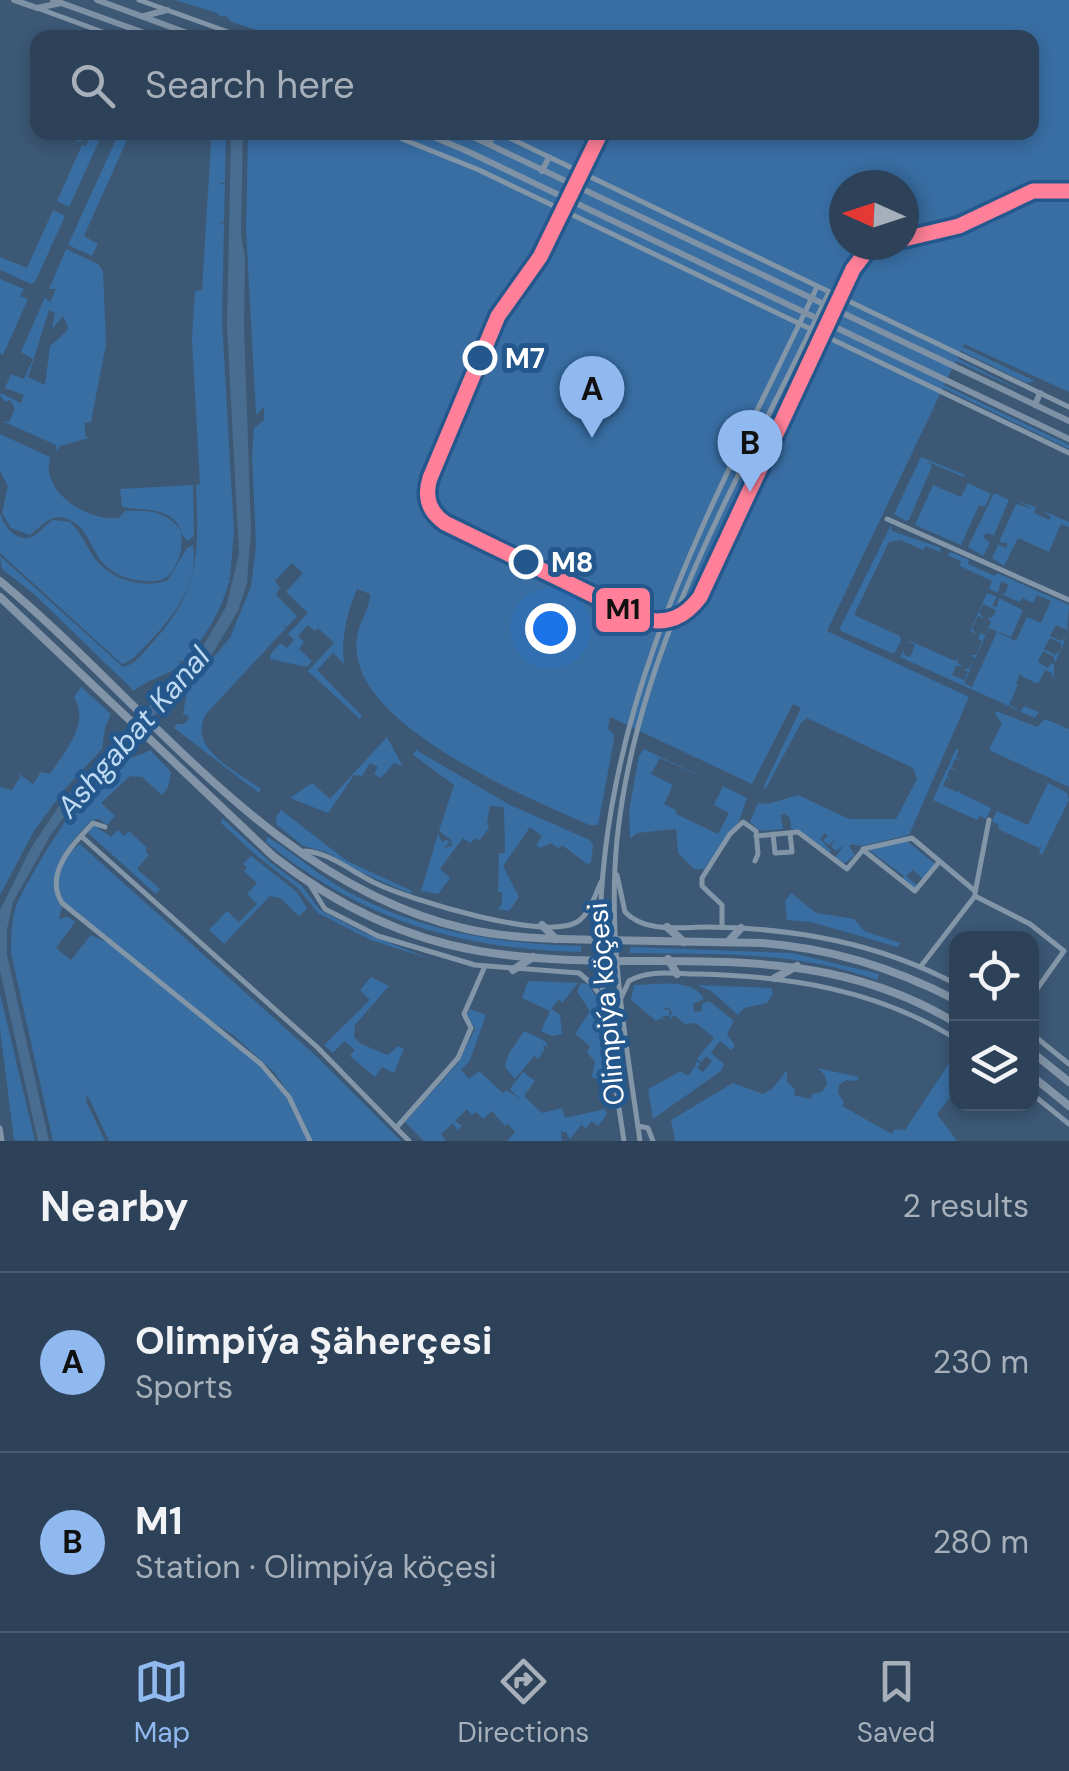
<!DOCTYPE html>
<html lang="en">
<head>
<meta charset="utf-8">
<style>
	:root { --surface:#2d4258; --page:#35495e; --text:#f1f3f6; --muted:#a7b0ba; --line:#485b6e; --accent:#90b9f0 }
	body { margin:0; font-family:"DM Sans",sans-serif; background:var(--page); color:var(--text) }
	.controls { position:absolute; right:30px; bottom:30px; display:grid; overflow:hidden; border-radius:20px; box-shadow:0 5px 15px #0003 }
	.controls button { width:90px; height:90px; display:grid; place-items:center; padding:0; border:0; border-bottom:2px solid var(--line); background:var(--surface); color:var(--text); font:50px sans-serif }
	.compass { position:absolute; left:829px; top:170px; width:90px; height:90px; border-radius:50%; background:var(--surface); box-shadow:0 5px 15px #0003; rotate:273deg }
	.you { position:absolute; left:550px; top:628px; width:35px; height:35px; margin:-25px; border:8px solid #fff; border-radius:50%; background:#1a73e8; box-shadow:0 0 0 15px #1a73e833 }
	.badge { display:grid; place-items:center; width:65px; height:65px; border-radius:50%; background:var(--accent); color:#111; font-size:32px; font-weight:700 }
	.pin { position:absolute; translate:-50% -82px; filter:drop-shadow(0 2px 5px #0008) }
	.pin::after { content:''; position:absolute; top:52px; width:35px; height:30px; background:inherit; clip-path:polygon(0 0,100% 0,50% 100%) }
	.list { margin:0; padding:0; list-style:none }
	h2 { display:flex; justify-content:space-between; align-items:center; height:130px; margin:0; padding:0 40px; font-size:42px }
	h2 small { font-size:32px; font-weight:400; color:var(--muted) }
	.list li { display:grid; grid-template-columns:65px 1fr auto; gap:30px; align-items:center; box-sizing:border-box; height:180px; padding:0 40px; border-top:2px solid var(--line) }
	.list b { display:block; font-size:38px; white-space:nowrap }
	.list p { margin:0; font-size:32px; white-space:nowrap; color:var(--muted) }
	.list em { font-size:32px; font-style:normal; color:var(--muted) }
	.icon { flex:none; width:55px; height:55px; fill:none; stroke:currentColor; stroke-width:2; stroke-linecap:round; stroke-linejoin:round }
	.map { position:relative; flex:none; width:1069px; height:1141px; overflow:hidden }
	.search { position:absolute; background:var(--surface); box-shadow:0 5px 15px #0003; left:30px; right:30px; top:30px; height:110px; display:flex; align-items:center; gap:25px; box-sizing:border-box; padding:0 35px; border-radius:20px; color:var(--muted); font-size:38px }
	.sheet { height:490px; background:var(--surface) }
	nav { display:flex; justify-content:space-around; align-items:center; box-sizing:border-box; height:140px; border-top:2px solid var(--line); background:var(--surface); font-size:28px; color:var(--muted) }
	nav a { display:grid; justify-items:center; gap:5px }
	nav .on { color:var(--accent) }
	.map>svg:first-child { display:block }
	.green { fill:#396ea3; fill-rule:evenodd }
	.water { fill:#496d91 }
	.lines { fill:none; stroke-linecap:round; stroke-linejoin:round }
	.minor { stroke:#8396a8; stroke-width:5 }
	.secondary { stroke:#7f92a5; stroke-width:6 }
	.primary { stroke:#8294a7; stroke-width:8 }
	.metro-1-casing { stroke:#24588d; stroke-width:22 }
	.metro-1 { stroke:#ff8098; stroke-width:15 }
	.stop-dot { fill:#24588d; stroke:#fff; stroke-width:5 }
	.labels { text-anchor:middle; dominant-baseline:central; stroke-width:10; stroke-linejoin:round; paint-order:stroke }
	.stop-label { font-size:28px; font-weight:bold; fill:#fff; stroke:#24588d; text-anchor:start }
	.street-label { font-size:28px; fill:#fff; stroke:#24588d }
	.water-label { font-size:30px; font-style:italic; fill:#bed9f2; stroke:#24588d }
	.line-badge { stroke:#24588d; stroke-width:4 }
	.pale-badge-label { font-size:28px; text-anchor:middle; font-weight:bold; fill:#111 }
</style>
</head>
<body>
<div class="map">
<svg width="1069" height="1141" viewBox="0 0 1069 1141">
	<rect width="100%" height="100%" fill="#3c5875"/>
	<g class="green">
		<path d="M 175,0 L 1069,0 L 1069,392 L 964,344 L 963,347 L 1035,381 L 1027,383 L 961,351 L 957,358 L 1030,395 L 956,361 L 944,385 L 1069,445 L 1069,449 L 943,388 L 827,631 L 969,697 L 909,835 L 861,846 L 852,844 L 849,846 L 855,855 L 845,863 L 835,858 L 844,845 L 836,851 L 831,846 L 836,838 L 829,845 L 823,841 L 828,835 L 825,833 L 820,839 L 831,851 L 829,853 L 801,831 L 791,829 L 790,818 L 785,814 L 781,815 L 783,829 L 761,831 L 750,822 L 758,803 L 768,804 L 798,795 L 849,819 L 896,819 L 917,779 L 913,768 L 807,718 L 801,723 L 765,790 L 764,786 L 801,708 L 793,704 L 752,784 L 610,717 L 608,729 L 614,734 L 614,740 L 598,825 L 590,825 C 526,798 373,732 358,660 C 351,626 369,618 370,594 L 357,589 C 347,614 341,636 344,664 L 333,653 L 317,670 L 362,716 L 360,719 L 308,671 L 334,643 L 318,628 L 315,631 L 308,625 L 298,636 L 304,642 L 299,649 L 312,661 L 307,667 L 270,659 L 271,654 L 280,643 L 287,648 L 294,640 L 288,634 L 308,613 L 286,592 L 303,573 L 292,563 L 275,581 L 280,587 L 276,595 L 297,616 L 287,627 L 281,623 L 286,628 L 206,714 C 186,749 238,772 261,789 L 259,793 L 174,728 L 177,724 L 184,724 L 189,718 L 185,714 L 183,716 L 187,688 L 230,638 L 251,586 L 256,546 L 252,455 L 254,428 L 264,420 L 264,407 L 256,415 L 246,229 L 248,133 L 1032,132 L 1032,38 L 260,38 L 259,31 L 232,22 L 225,15 L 221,17 L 217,13 ZM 844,185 L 904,185 L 904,245 L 844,245 Z"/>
		<polygon points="59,133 84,133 99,141 69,207 57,201 82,145 86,146 88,142 86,138 80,142"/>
		<polygon points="119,133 130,133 84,236 98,244 92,256 68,245"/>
		<path d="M 208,133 L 226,133 L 225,182 L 220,184 L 225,184 L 224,221 L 219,224 L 224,223 L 222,322 L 234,531 L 230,578 L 225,578 L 230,579 C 221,612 205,638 182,662 L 177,660 L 181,664 C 167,677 148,678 134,691 L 34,594 L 2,569 L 0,556 L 123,667 C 135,665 143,653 152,643 C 200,592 199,552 196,485 L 200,484 L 192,338 L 195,291 L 202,290 L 211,142 Z"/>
		<polygon points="53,210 65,216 35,282 31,284 0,270 0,257 27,268"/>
		<path d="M 66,249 L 98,264 L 103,271 L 106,344 L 91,422 L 85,423 L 85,436 L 89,438 L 60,446 L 57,452 L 56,445 L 2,421 L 9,422 L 15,409 L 10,400 L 6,402 L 0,396 L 1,393 L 21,403 L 24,395 L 5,388 L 11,374 L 24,379 L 33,359 L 21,352 L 45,297 L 50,303 L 56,289 L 49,289 ZM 49,310 L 55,313 L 52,329 L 63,316 L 68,326 L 67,331 L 50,346 L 45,385 L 28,377 Z"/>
		<polygon points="0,279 24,289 20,296 28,299 3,355 0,353"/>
		<path d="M 0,434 L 50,457 C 40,492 88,522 119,518 L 125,511 C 149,510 168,511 182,532 C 172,506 145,511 122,507 L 120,489 L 193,485 L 194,536 L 187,541 L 181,533 C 183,547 180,558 173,570 C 166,581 157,582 145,581 C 87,576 99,534 70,520 C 52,511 42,526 30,535 L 11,528 L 2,513 L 8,486 L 0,471 Z"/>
		<polygon points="921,457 965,475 964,477 926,461 932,466 909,520 906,521 894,514"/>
		<polygon points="968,483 991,494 985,507 979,505 961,545 915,525 933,485 961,497"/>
		<polygon points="994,493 1009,500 994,535 985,533 984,538 990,543 983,556 968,547"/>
		<polygon points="1018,501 1036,507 1034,513 1049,520 1051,517 1041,510 1069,522 1069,527 1061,524 1049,552 1018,538 1004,566 992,558 998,545 1006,548 1008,543 999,542 1016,504 1033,509"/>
		<path d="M 0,513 C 4,526 16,543 32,537 C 39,534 46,524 53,520 L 70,522 C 81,532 85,544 93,556 C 108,579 143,590 168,580 L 187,548 L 193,545 C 199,584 173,618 147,644 C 139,652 133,661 122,664 L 0,553 Z"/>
		<polygon points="891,525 892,531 941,548 940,552 926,546 923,550 901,540 889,542 854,615 900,636 901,641 894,654 839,630"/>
		<polygon points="951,552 969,560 968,564 995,576 997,573 1069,605 1067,636 1067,630 1056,625 1050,636 1061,641 1066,638 1061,650 1061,643 1050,638 1044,649 1055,655 1060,651 1055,663 1054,657 1043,651 1038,662 1048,668 1051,663 1054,664 1054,680 1052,673 1045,670 1038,684 1021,676 1021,672 1016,683 1018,685 1009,705 1021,711 1024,706 1039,712 1035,718 900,657 904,650 904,655 910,657 915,645 910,642 905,646 910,641 955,661 958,658 957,663 963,666 956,666 952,675 964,680 968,672 964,669 970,668 975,658 970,655 976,655 982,641 978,639 980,633 985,635 991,622 987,617 992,618 996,610 983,604 979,613 984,618 978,616 972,629 977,634 970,631 987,593 997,597 992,606 997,607 999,598 1023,610 1011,637 989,628 964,683 972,687 997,632 1016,641 1027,617 1041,623 1051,601 1037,595 1033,603 1023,598 1019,602 1001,594 1005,593 1009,585 1001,581 998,593 989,589 992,581 960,566 961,561 947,555"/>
		<path d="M 81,687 L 111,714 L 105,728 L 102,749 L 64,790 L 34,831 L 0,895 L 0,787 L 12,790 L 20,777 L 17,773 L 33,784 L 41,772 L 50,774 C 66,750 90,723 74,697 Z"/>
		<polygon points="996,711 1037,727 1045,719 1069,729 1069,787 989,750 1002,723 995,714"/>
		<polygon points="387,737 403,767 394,763 381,778 374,774 378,767 370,763 362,776 354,775 328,813 290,798 312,783 330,799"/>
		<polygon points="644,749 713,782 660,758 651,774 673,785 664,804 677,811 676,814 718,834 729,813 714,805 723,786 747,798 739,821 704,869 694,869 678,853 676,829 637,833 630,839 629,811 639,756"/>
		<polygon points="956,749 959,750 956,757 960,760 955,759 951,767 955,769 950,769 947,776 951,779 946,778 943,786 957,792 959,790 960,793 991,808 986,819 980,816 977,820 933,800"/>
		<path d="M 150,750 L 171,772 L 168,787 L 162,795 L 142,777 L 130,776 L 101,803 L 115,816 L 107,825 L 99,819 L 92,820 C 69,842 41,877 62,907 L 59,919 L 68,917 L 75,922 L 56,948 L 71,960 L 91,935 L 108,943 L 260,1065 L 287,1098 L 308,1141 L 109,1141 L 87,1094 L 86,1101 L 105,1141 L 53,1141 L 11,953 C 11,938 11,922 16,907 C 26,880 90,776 113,764 C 124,758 137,758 150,750 Z"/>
		<polygon points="416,750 510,805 590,840 593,845 591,863 587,864 562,845 559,849 551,843 540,848 536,845 542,836 530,827 503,866 519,897 509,911 497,909 502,905 502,892 498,892 499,853 505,853 504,807 490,806 487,822 489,828 479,841 475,838 470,843 463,838 440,869 450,878 438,894 421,891 438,834 442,842 446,840 450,842 444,848 452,846 451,840 439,831 454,785 413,755"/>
		<polygon points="1048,783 1067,793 1069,800 1042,855 1039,852 1042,844 1039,848 998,829 999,825 992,821 997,811 1028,825"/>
		<polygon points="281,810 347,861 412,891 411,894 360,872 326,852 303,846 277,825 276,817"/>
		<polygon points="222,818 270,862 302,886 320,910 362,932 433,960 371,940 318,913 298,888 258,857 221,823"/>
		<polygon points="94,825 111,837 118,830 124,836 129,831 147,848 145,851 149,855 137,869 160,889 156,894 88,833"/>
		<path d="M 267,837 C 293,851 316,874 343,889 C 417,931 498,944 581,946 L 581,952 C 459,949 362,920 266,842 Z"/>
		<polygon points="907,841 935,864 924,880 913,870 906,876 919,887 915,889 902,879 904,876 869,850"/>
		<path d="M 80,844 L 315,1055 L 401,1141 L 312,1141 L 291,1096 L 274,1072 L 233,1035 L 200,1014 L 64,902 C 52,883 61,856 80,844 Z"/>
		<polygon points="251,856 297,892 307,909 299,916 280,898 270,896 224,944 209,930 227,911 239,922 257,904 247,894 257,883 244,871 247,867 243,864"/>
		<polygon points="791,893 816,913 854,919 864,931 900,943 898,947 811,922 787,920 785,901"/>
		<path d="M 630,947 L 792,953 L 879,974 L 877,980 C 798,951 714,954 630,953 Z"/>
		<polygon points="371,977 389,986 355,1025 354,1037 361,1044 388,1055 398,1046 404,1049 394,1073 382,1067 375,1077 350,1056 355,1050 344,1041 333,1053 324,1045 370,1000 360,990"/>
		<polygon points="528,981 578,983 562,1003 559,999 551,1009 560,1015 562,1034 552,1036 541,1031 550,1011 522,998"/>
		<polygon points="581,983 588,984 599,1001 610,1077 606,1083 592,1077 595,1062 587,1052 590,1046 575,1034 590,1011 577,992"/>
		<path d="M 634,985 C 656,985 692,977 704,999 L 693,1004 L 694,1012 L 702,1011 L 702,1004 L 709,1001 L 734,1021 L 727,1034 L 735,1046 L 731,1050 L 720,1041 L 711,1053 L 724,1064 L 721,1071 L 653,1119 L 648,1089 L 681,1071 L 688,1076 L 696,1065 L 696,1061 L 700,1064 L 697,1068 L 703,1072 L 712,1061 L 706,1056 L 701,1062 L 697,1059 L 714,1038 L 696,1023 L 685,1024 L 674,1015 L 668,1021 L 672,1012 L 668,1007 L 663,1009 L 670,1010 L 669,1016 L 662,1016 L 666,1022 L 661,1018 L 656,1021 L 631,1000 Z"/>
		<polygon points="697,985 771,988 773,994 767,1003 744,1008 738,1015 711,991"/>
		<polygon points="0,993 35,1141 14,1140 0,1029"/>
		<polygon points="470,1009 486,1015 470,1060 461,1070 469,1079 479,1071 503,1093 507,1090 521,1100 510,1089 523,1072 535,1081 524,1096 542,1113 562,1108 565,1118 605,1109 607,1114 598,1126 592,1121 586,1128 581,1125 570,1139 566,1132 561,1132 562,1141 507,1141 515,1132 508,1124 505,1126 492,1111 483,1119 476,1112 472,1115 467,1109 455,1121 462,1126 457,1130 453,1123 441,1134 446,1141 424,1141 405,1122 458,1063 475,1029 467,1015"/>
		<polygon points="524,1031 545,1041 548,1047 542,1044 545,1049 538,1059 534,1056 515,1079 505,1067 508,1055"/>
		<polygon points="956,1053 956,1090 937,1114 957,1141 675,1141 671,1120 733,1083 763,1094 772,1089 787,1070 787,1082 795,1089 794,1095 811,1099 812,1094 822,1092 827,1084 825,1075 817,1068 859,1077 857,1081 846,1080 839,1085 838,1093 844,1102 842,1106 892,1134 895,1129 905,1130"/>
	</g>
	<polygon class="water" points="231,133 243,133 241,233 245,258 244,325 251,530 247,583 238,611 211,656 87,786 50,836 13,902 7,929 7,955 49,1141 38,1141 0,971 0,910 31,848 63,800 202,648 226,607 239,554 227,325"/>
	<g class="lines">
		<g class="minor">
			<polyline points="139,0 245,38"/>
			<polyline points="40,9 119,38"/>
			<polyline points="385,132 479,170 1069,453"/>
			<polyline points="497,132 1069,407"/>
			<polyline points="887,519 1069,600"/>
			<polyline points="105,827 93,823 81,836 317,1047 409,1141"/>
			<polyline points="773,834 775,853 792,852 790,833"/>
			<path d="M 81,836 C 64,854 47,879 62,903 L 261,1064 L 289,1097 L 310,1141"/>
			<polyline points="756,836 798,832 847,869 863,850 915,891 939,862"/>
			<polyline points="863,849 912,838 975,891"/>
			<path d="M 305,851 C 331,853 352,872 375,883 C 410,900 544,941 577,922 C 590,914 595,895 601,882"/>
			<path d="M 617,875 L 625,912 C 645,933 680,927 707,927 C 795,928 878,943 956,984"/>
			<polyline points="310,885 325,909 378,936 475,965 579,973 592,984 605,1002"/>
			<polyline points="975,893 989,820"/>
			<polyline points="722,927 722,905 702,886 702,878 730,834 743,822 756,831 758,854 755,861"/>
			<polyline points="921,966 975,896 1030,924 1064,951 1032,996"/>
			<path d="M 621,998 L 629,981 C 649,969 675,974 697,974 C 789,976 878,990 956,1039"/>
			<polyline points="1032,1034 1069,1064"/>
			<polyline points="1032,1094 1069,1124"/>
			<polyline points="638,1126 648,1128 653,1141"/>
			<polyline points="0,1128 2,1141"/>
			<polyline points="396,1128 458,1058 471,1028 464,1014 485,966"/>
			<path d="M 624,1141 C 615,1079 601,1007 600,945 C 598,701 716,500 817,287"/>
			<path d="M 640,1141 C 626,1041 607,941 617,840 C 637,642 746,468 829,292"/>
		</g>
		<g class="secondary">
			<polyline points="14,0 37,8 61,3"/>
			<polyline points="53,0 158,38"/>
			<polyline points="97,0 201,38"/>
			<polyline points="144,16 167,10"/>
			<polyline points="422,132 469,152 1069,439"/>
			<polyline points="463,132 1069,421"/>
			<polyline points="489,144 494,132"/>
			<polyline points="542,171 548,159"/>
			<polyline points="1035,405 1040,393"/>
		</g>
		<g class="primary">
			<path d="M 0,581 C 146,702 274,886 467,929 C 512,939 557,939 603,940 C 656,941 709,942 762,943 C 830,948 896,969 956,1000"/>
			<path d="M 0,597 L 273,856 C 333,903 403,938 479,951 C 645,979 800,928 956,1023"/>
			<polyline points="542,925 556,939"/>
			<polyline points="667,927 684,942"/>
			<polyline points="728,942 741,928"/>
			<polyline points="668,959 677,974"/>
			<polyline points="513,970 533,957"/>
			<polyline points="775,978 797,966"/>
			<polyline points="1032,1052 1069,1082"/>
			<polyline points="1032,1076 1069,1106"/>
		</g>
		<g class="metro-1-casing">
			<g id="metro-1">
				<path d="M 601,132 L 540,257 L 498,316 L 430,478 C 424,497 429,512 445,523 L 642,619 C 668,625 685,617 700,597 L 853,269 L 866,252 L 880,245"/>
				<polyline points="904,239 959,226 1033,191 1069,191"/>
			</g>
		</g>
		<use href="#metro-1" class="metro-1"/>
	</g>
	<g class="stop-dot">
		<circle cx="480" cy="358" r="15"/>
		<circle cx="526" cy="562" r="15"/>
	</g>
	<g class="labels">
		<g class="stop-label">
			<text x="505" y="358">M7</text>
			<text x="551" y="562">M8</text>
		</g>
		<g class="street-label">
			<text transform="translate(606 1004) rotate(-95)">Olimpiýa köçesi</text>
		</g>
		<g class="water-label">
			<text transform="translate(133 732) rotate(-49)">Ashgabat Kanal</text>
		</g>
	</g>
	<rect class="line-badge" x="594" y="586" width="58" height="48" rx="10" fill="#ff8098"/>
	<g class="pale-badge-label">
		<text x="623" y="619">M1</text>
	</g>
</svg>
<div class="controls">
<button><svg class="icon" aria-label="locate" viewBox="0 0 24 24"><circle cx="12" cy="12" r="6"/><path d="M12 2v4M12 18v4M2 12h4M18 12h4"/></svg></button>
<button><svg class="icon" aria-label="layers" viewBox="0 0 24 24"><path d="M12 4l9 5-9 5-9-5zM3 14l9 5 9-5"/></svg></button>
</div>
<svg class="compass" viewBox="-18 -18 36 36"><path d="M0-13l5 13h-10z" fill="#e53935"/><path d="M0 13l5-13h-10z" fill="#a7b0ba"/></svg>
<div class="you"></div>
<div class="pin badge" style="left:592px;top:438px">A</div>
<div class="pin badge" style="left:750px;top:492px">B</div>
<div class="search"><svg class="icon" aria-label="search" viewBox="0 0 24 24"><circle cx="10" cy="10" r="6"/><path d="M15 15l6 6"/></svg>Search here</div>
</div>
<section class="sheet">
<h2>Nearby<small>2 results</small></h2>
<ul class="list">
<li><span class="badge">A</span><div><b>Olimpiýa Şäherçesi</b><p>Sports</p></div><em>230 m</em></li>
<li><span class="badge">B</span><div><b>M1</b><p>Station · Olimpiýa köçesi</p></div><em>280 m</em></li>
</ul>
</section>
<nav>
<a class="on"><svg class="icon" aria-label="map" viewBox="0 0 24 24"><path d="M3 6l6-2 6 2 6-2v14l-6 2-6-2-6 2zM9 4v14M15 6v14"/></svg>Map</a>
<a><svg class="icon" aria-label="directions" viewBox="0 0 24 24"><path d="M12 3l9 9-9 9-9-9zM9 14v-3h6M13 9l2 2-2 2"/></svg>Directions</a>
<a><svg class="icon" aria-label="saved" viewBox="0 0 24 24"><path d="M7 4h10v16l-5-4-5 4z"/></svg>Saved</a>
</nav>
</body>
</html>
